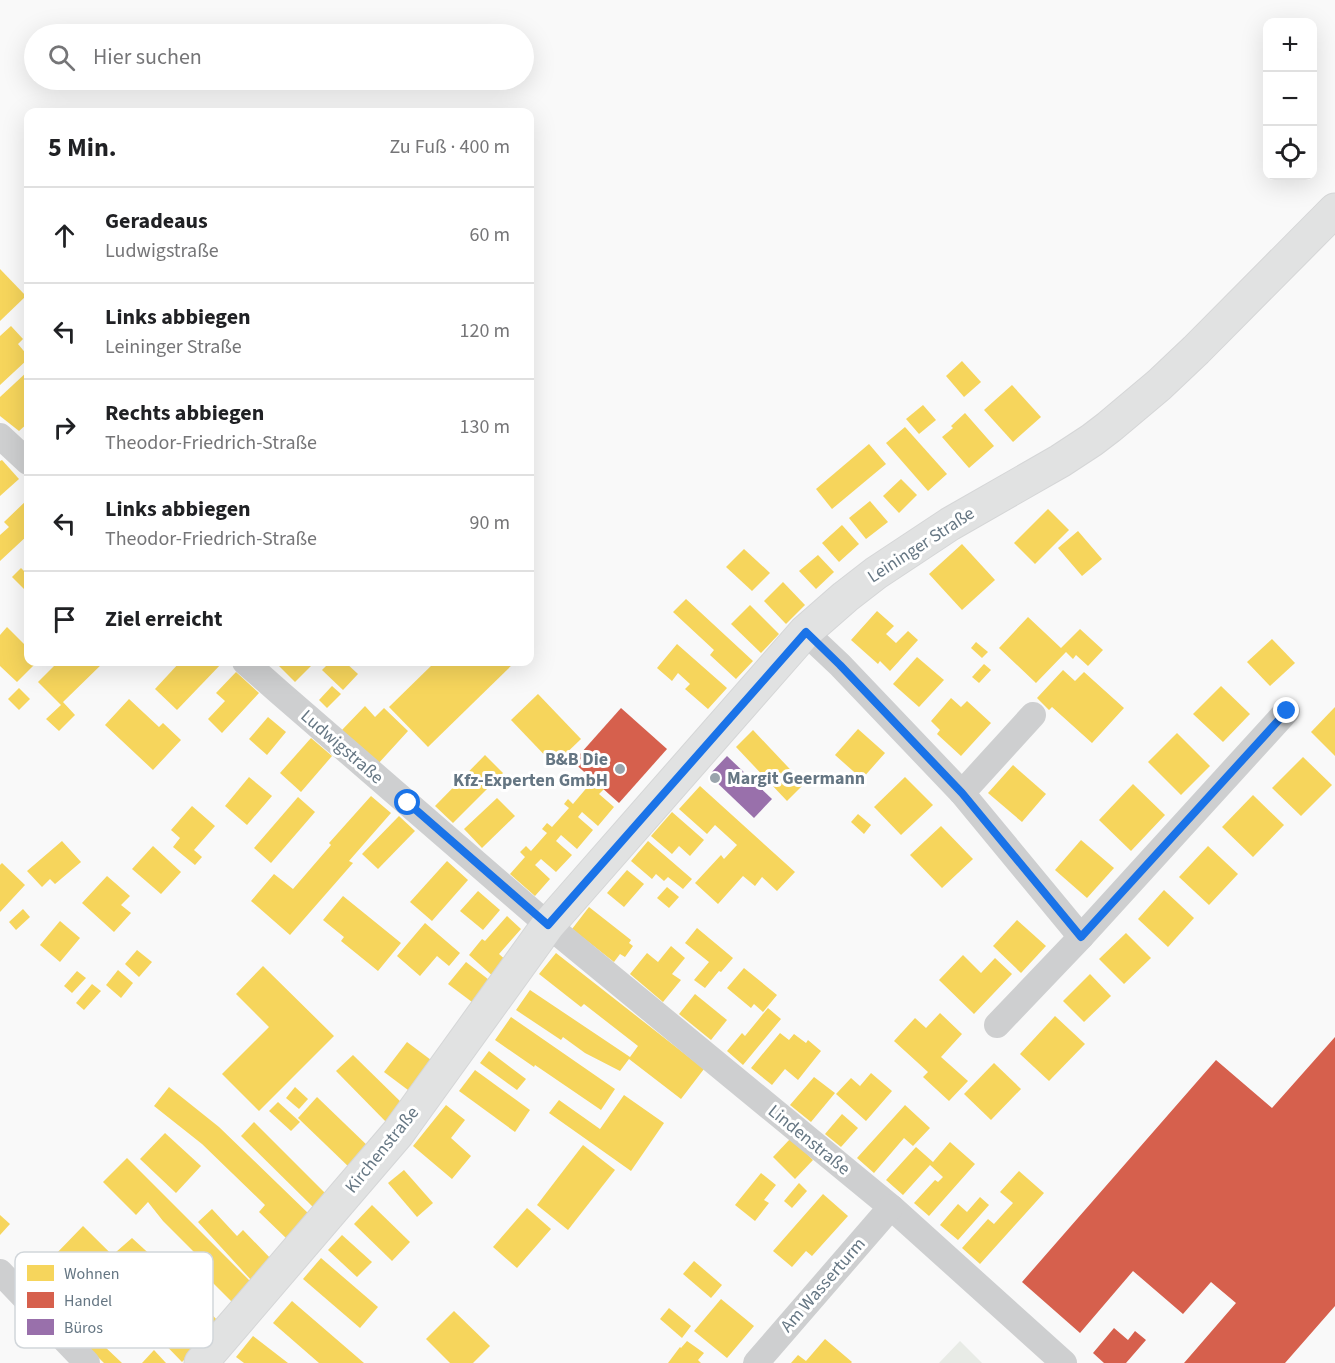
<!DOCTYPE html>
<html lang="de">
<head>
<meta charset="utf-8">
<style>
	:root { --surface:#fff; --page:#f6f6f6; --text:#202124; --muted:#757577; --line:#e0e0e0 }
	body { margin:0; font-family:"Source Sans 3",sans-serif; background:var(--page); color:var(--text) }
	.controls { position:absolute; right:18px; top:18px; display:grid; overflow:hidden; border-radius:12px; box-shadow:0 6px 24px #0002 }
	.controls button { width:54px; height:54px; display:grid; place-items:center; padding:0; border:0; border-bottom:2px solid var(--line); background:var(--surface); color:var(--text); font:30px sans-serif }
	.stop { position:absolute; width:18px; height:18px; margin:-14px; border:4px solid #1a73e8; border-radius:50%; background:#fff }
	.stop.end { background:#1a73e8; border-color:#fff; box-shadow:0 2px 6px #0008 }
	.list { margin:0; padding:0; list-style:none }
	h2 { display:flex; justify-content:space-between; align-items:center; height:78px; margin:0; padding:0 24px; font-size:26px }
	h2 small { font-size:20px; font-weight:400; color:var(--muted) }
	.list li { display:grid; grid-template-columns:39px 1fr auto; gap:18px; align-items:center; box-sizing:border-box; height:96px; padding:0 24px; border-top:2px solid var(--line) }
	.list b { display:block; font-size:22px; white-space:nowrap }
	.list p { margin:0; font-size:20px; white-space:nowrap; color:var(--muted) }
	.list em { font-size:20px; font-style:normal; color:var(--muted) }
	.icon { flex:none; width:33px; height:33px; fill:none; stroke:currentColor; stroke-width:2; stroke-linecap:round; stroke-linejoin:round }
	.map { position:relative; flex:none; width:1335px; height:1363px; overflow:hidden }
	.search { position:absolute; background:var(--surface); box-shadow:0 6px 24px #0002; left:24px; top:24px; width:510px; height:66px; display:flex; align-items:center; gap:15px; box-sizing:border-box; padding:0 21px; border-radius:33px; color:var(--muted); font-size:22px }
	.panel { position:absolute; background:var(--surface); box-shadow:0 6px 24px #0002; left:24px; top:108px; width:510px; height:558px; border-radius:12px }
	.map>svg:first-child { display:block }
	.green { fill:#e8ebe6 }
	.homes { fill:#f6d55c }
	.shops { fill:#d6604d }
	.offices { fill:#9970ab }
	.lines { fill:none; stroke-linecap:round; stroke-linejoin:round }
	.secondary-casing { stroke:#d5d6d7; stroke-width:35 }
	.street { stroke:#cecfd0; stroke-width:26 }
	.secondary { stroke:#e1e2e2; stroke-width:33 }
	.route { stroke:#1a73e8; stroke-width:8 }
	.poi-dot { fill:#99a4ac; stroke:#fff; stroke-width:2 }
	.labels { text-anchor:middle; dominant-baseline:central; stroke-width:6; stroke-linejoin:round; paint-order:stroke }
	.street-label { font-size:18px; fill:#657683; stroke:#fff }
	.poi-label { font-size:18px; font-weight:bold; fill:#657683; stroke:#fff; text-anchor:end }
	.key { fill:#fff; stroke:#d1d6da; stroke-width:1.5 }
	.key-label { font-size:16px; fill:#657683 }
</style>
</head>
<body>
<div class="map">
<svg width="1335" height="1363" viewBox="0 0 1335 1363">
	<rect width="100%" height="100%" fill="#f9f9f9"/>
	<polygon class="green" points="960,1341 982,1363 983,1363 939,1363"/>
	<g class="homes">
		<polygon points="0,269 26,296 0,321"/>
		<polygon points="11,326 23,339 18,344 28,356 28,359 0,385 0,336"/>
		<polygon points="962,361 981,382 964,397 946,376"/>
		<polygon points="28,371 28,423 19,431 0,416 0,397"/>
		<polygon points="1012,385 1041,417 1013,442 984,410"/>
		<polygon points="923,405 936,420 919,434 906,419"/>
		<polygon points="965,413 994,446 969,468 942,437 953,428 951,426"/>
		<polygon points="905,427 947,474 928,491 886,443"/>
		<polygon points="869,444 886,464 832,509 816,489"/>
		<polygon points="2,460 19,479 0,496 0,461"/>
		<polygon points="901,479 917,495 899,513 883,496"/>
		<polygon points="28,499 28,535 0,561 0,535 9,527 4,522"/>
		<polygon points="870,501 888,522 866,539 849,518"/>
		<polygon points="1048,509 1069,530 1035,564 1014,543"/>
		<polygon points="842,525 859,544 839,562 822,543"/>
		<polygon points="1078,531 1102,559 1082,576 1058,548"/>
		<polygon points="962,544 995,580 962,610 929,574"/>
		<polygon points="744,549 770,573 752,591 726,567"/>
		<polygon points="818,555 834,572 816,589 799,571"/>
		<polygon points="21,568 28,575 28,593 12,577"/>
		<polygon points="783,582 805,605 786,624 764,601"/>
		<polygon points="686,599 753,661 736,679 710,655 714,650 673,612"/>
		<polygon points="750,605 779,634 761,653 731,624"/>
		<polygon points="877,611 894,626 886,634 896,643 908,631 918,640 890,671 880,661 878,664 851,640"/>
		<polygon points="1028,617 1061,648 1080,629 1103,650 1088,666 1076,655 1073,659 1066,652 1036,683 999,648"/>
		<polygon points="7,627 28,648 28,662 37,662 17,682 0,666 0,635"/>
		<polygon points="1272,639 1295,663 1270,686 1247,662"/>
		<polygon points="976,642 988,652 982,658 971,648"/>
		<polygon points="677,644 727,688 708,709 685,689 690,684 678,673 672,681 657,668"/>
		<polygon points="917,657 944,680 919,707 893,684"/>
		<polygon points="58,662 74,662 79,666 82,662 104,662 63,702 75,715 59,731 46,719 61,705 38,682"/>
		<polygon points="180,662 223,662 177,710 155,689"/>
		<polygon points="284,662 315,662 295,682 279,666"/>
		<polygon points="330,662 345,662 358,674 343,690 322,670"/>
		<polygon points="435,662 515,662 428,747 389,707"/>
		<polygon points="984,664 991,670 979,683 972,677"/>
		<polygon points="1063,670 1075,681 1084,672 1124,708 1092,743 1052,707 1049,710 1037,698"/>
		<polygon points="236,672 259,693 222,733 208,719 225,701 216,693"/>
		<polygon points="332,686 341,694 327,708 319,700"/>
		<polygon points="1221,686 1250,714 1223,742 1193,714"/>
		<polygon points="19,688 30,699 19,710 8,699"/>
		<polygon points="538,694 581,739 554,765 511,720"/>
		<polygon points="951,698 961,707 967,701 991,723 961,756 937,734 940,730 931,721"/>
		<polygon points="129,699 159,727 163,723 181,740 153,770 105,725"/>
		<polygon points="365,706 375,717 384,708 408,731 377,765 341,731"/>
		<polygon points="1335,707 1335,756 1311,732"/>
		<polygon points="268,717 286,732 267,755 249,739"/>
		<polygon points="858,729 885,753 862,779 835,755"/>
		<polygon points="753,730 804,784 787,801 736,747"/>
		<polygon points="1177,733 1210,766 1181,795 1148,762"/>
		<polygon points="311,738 332,756 301,792 280,773"/>
		<polygon points="485,755 503,773 453,823 435,806"/>
		<polygon points="1303,757 1332,785 1301,816 1272,788"/>
		<polygon points="1013,765 1046,794 1022,822 988,793"/>
		<polygon points="589,776 604,789 599,794 614,807 598,826 582,812 578,817 593,830 577,849 561,835 556,841 572,855 556,872 541,859 535,865 550,879 535,896 510,874 525,857 520,852 526,846 531,851 547,833 542,829 547,823 552,827 569,808 564,804 568,799 573,804 589,785 585,781"/>
		<polygon points="249,777 272,796 247,825 225,806"/>
		<polygon points="905,777 933,805 901,835 874,807"/>
		<polygon points="1133,784 1165,815 1131,851 1099,820"/>
		<polygon points="700,786 795,872 777,891 762,877 755,886 743,876 718,904 695,883 721,855 724,859 737,845 715,825 707,834 679,809"/>
		<polygon points="1253,795 1284,825 1253,857 1222,827"/>
		<polygon points="371,796 391,813 349,861 353,863 290,935 251,901 274,874 293,889 331,845 329,843"/>
		<polygon points="298,797 315,812 271,863 254,848"/>
		<polygon points="497,798 515,816 482,848 464,829"/>
		<polygon points="192,806 215,826 194,850 202,857 195,865 173,847 180,838 171,830"/>
		<polygon points="672,812 704,840 690,856 679,846 672,854 651,836"/>
		<polygon points="858,814 871,825 864,834 851,822"/>
		<polygon points="399,816 415,831 378,869 362,854"/>
		<polygon points="941,826 973,859 942,888 910,855"/>
		<polygon points="1081,840 1114,868 1087,898 1055,870"/>
		<polygon points="62,841 81,862 55,884 50,879 42,887 27,871"/>
		<polygon points="648,841 692,879 683,889 668,877 664,881 656,874 652,879 631,861"/>
		<polygon points="153,846 181,872 161,894 132,869"/>
		<polygon points="1208,846 1238,874 1209,905 1179,877"/>
		<polygon points="447,861 468,880 432,921 410,902"/>
		<polygon points="2,863 25,885 0,912 0,865"/>
		<polygon points="627,870 644,884 624,907 607,893"/>
		<polygon points="107,876 130,896 121,905 131,913 114,932 82,903"/>
		<polygon points="667,887 679,897 669,908 657,898"/>
		<polygon points="1164,890 1194,918 1168,947 1138,919"/>
		<polygon points="478,891 500,910 483,930 460,911"/>
		<polygon points="343,896 401,943 378,971 341,941 344,937 323,920"/>
		<polygon points="589,907 631,940 629,943 633,946 625,957 620,954 614,962 572,929"/>
		<polygon points="23,909 30,917 16,930 9,922"/>
		<polygon points="507,916 521,929 499,954 509,963 495,978 469,955 482,939 485,941"/>
		<polygon points="1017,920 1046,946 1021,973 993,946"/>
		<polygon points="60,921 80,938 60,962 40,945"/>
		<polygon points="425,923 460,953 449,966 437,956 420,976 397,956"/>
		<polygon points="697,928 733,958 721,972 719,971 705,988 694,980 709,962 685,943"/>
		<polygon points="1126,933 1151,958 1124,984 1099,959"/>
		<polygon points="671,946 685,958 672,974 681,980 663,1002 630,974 647,953 658,962"/>
		<polygon points="137,950 152,962 139,977 125,964"/>
		<polygon points="556,953 704,1069 681,1099 629,1059 620,1071 585,1053 563,1037 561,1040 516,1010 530,990 630,1057 638,1046 584,1004 581,1007 539,974"/>
		<polygon points="963,955 981,973 995,958 1012,974 974,1014 939,980"/>
		<polygon points="466,962 493,983 476,1005 448,984"/>
		<polygon points="263,966 334,1036 259,1111 222,1074 269,1027 236,994"/>
		<polygon points="744,968 777,995 763,1012 754,1004 751,1008 727,988"/>
		<polygon points="118,970 133,983 121,998 106,985"/>
		<polygon points="77,971 86,978 72,993 64,986"/>
		<polygon points="1090,974 1111,996 1084,1022 1063,1001"/>
		<polygon points="92,984 101,991 84,1010 76,1003"/>
		<polygon points="695,994 727,1020 711,1040 679,1014"/>
		<polygon points="768,1008 781,1019 743,1065 727,1051 742,1033 745,1036"/>
		<polygon points="940,1013 962,1034 941,1057 968,1081 949,1101 923,1077 928,1072 894,1041 915,1018 926,1028"/>
		<polygon points="1055,1016 1085,1044 1049,1081 1020,1054"/>
		<polygon points="511,1017 615,1089 601,1110 535,1065 534,1067 495,1040"/>
		<polygon points="780,1033 789,1040 794,1034 806,1043 808,1040 821,1051 798,1080 785,1069 772,1085 751,1068"/>
		<polygon points="407,1042 435,1063 412,1093 384,1072"/>
		<polygon points="489,1051 526,1079 517,1090 480,1063"/>
		<polygon points="353,1055 405,1106 390,1126 336,1071"/>
		<polygon points="994,1063 1021,1089 991,1120 964,1094"/>
		<polygon points="475,1070 530,1110 515,1132 459,1091"/>
		<polygon points="871,1073 892,1091 866,1121 836,1094 851,1078 860,1086"/>
		<polygon points="814,1077 835,1093 811,1122 790,1105"/>
		<polygon points="169,1087 219,1127 310,1215 287,1239 259,1212 265,1205 202,1144 154,1106"/>
		<polygon points="295,1087 308,1099 299,1109 286,1098"/>
		<polygon points="624,1095 664,1123 631,1171 549,1113 559,1100 600,1129"/>
		<polygon points="317,1097 371,1149 351,1169 298,1118"/>
		<polygon points="278,1102 300,1122 291,1131 269,1111"/>
		<polygon points="446,1105 465,1120 451,1138 471,1156 452,1179 413,1146"/>
		<polygon points="905,1105 930,1128 913,1146 904,1138 874,1173 857,1158"/>
		<polygon points="842,1114 858,1128 841,1147 825,1134"/>
		<polygon points="254,1122 328,1196 315,1209 241,1136"/>
		<polygon points="165,1133 201,1166 176,1193 140,1159"/>
		<polygon points="791,1138 813,1160 795,1179 773,1157"/>
		<polygon points="950,1142 975,1164 929,1216 914,1203 935,1180 938,1182 943,1177 930,1165 903,1195 886,1180 916,1147 933,1162"/>
		<polygon points="583,1145 615,1170 568,1230 537,1205"/>
		<polygon points="127,1158 251,1282 232,1302 197,1267 203,1261 163,1221 148,1202 136,1215 103,1182"/>
		<polygon points="404,1170 433,1203 417,1217 388,1183"/>
		<polygon points="1019,1171 1044,1193 980,1264 962,1248 988,1219 994,1224 1013,1203 1000,1192"/>
		<polygon points="761,1173 776,1185 764,1200 769,1203 755,1221 735,1205"/>
		<polygon points="799,1183 807,1191 792,1208 784,1201"/>
		<polygon points="823,1194 848,1216 812,1256 806,1251 792,1267 773,1251"/>
		<polygon points="980,1197 989,1205 958,1240 940,1225 958,1204 967,1212"/>
		<polygon points="372,1205 410,1242 392,1261 354,1224"/>
		<polygon points="527,1208 551,1229 517,1268 493,1247"/>
		<polygon points="212,1209 237,1236 243,1230 273,1261 252,1281 198,1222"/>
		<polygon points="0,1215 10,1224 0,1235"/>
		<polygon points="83,1226 201,1343 182,1362 153,1332 155,1330 114,1285 99,1263 81,1282 54,1256"/>
		<polygon points="342,1235 372,1262 357,1277 328,1250"/>
		<polygon points="132,1238 156,1260 186,1290 187,1289 220,1323 203,1340 116,1252"/>
		<polygon points="321,1258 378,1307 360,1328 303,1279"/>
		<polygon points="694,1261 722,1285 711,1298 683,1274"/>
		<polygon points="721,1299 754,1326 727,1358 694,1331"/>
		<polygon points="61,1301 71,1310 77,1303 111,1336 103,1345 122,1363 104,1363 51,1311"/>
		<polygon points="292,1301 364,1363 319,1363 273,1323"/>
		<polygon points="669,1308 691,1326 682,1338 660,1319"/>
		<polygon points="454,1311 490,1346 473,1363 450,1363 426,1339"/>
		<polygon points="253,1336 288,1363 244,1363 236,1357"/>
		<polygon points="825,1339 852,1362 851,1363 791,1363 798,1355 806,1361"/>
		<polygon points="687,1341 704,1353 698,1360 701,1363 668,1363 680,1347 681,1348"/>
		<polygon points="154,1350 166,1363 142,1363"/>
	</g>
	<g class="shops">
		<polygon points="621,708 667,749 619,803 573,762"/>
		<polygon points="1335,1037 1335,1306 1285,1363 1184,1363 1236,1303 1211,1282 1183,1314 1133,1271 1080,1333 1022,1282 1216,1060 1272,1108"/>
		<polygon points="1114,1328 1128,1340 1135,1331 1146,1340 1126,1363 1104,1363 1093,1353"/>
	</g>
	<polygon class="offices" points="727,756 772,799 754,818 709,775"/>
	<g class="lines">
		<g class="secondary-casing">
			<polyline id="secondary" points="201,1363 398,1133 548,925 805,632 845,597 876,573 950,524 1060,461 1092,440 1109,427 1159,385 1196,350 1335,210"/>
		</g>
		<g class="street">
			<polyline points="0,436 28,462"/>
			<polyline points="805,632 840,665 962,793 1081,937"/>
			<polyline points="245,662 279,692 548,925 891,1207 1064,1363"/>
			<polyline points="962,793 1033,715"/>
			<polyline points="997,1025 1081,937 1287,711"/>
			<polyline points="0,1272 87,1363"/>
			<polyline points="756,1363 891,1207"/>
		</g>
		<use href="#secondary" class="secondary"/>
	</g>
	<g class="lines">
		<polyline class="route" points="408,803 548,925 806,632 840,665 962,793 1081,937 1287,711"/>
	</g>
	<g class="poi-dot">
		<circle cx="620" cy="769" r="6"/>
		<circle cx="715" cy="778" r="6"/>
	</g>
	<g class="labels">
		<g class="street-label">
			<text transform="translate(921 545) rotate(-33)">Leininger Straße</text>
			<text transform="translate(342 747) rotate(41)">Ludwigstraße</text>
			<text transform="translate(809 1140) rotate(39)">Lindenstraße</text>
			<text transform="translate(382 1150) rotate(-51)">Kirchenstraße</text>
			<text transform="translate(823 1285) rotate(-49)">Am Wasserturm</text>
		</g>
		<g class="poi-label">
			<text x="608" y="759">B&amp;B Die<tspan x="608" dy="21">Kfz-Experten GmbH</tspan></text>
			<text x="727" y="778" text-anchor="start">Margit Geermann</text>
		</g>
	</g>
	<rect x="15" y="1252" width="198" height="96" rx="9" class="key"/>
	<rect x="27" y="1265" width="27" height="16" fill="#f6d55c"/>
	<rect x="27" y="1292" width="27" height="16" fill="#d6604d"/>
	<rect x="27" y="1319" width="27" height="16" fill="#9970ab"/>
	<g class="key-label">
		<text x="64" y="1279">Wohnen</text>
		<text x="64" y="1306">Handel</text>
		<text x="64" y="1333">Büros</text>
	</g>
</svg>
<div class="controls">
<button>+</button>
<button>−</button>
<button><svg class="icon" aria-label="locate" viewBox="0 0 24 24"><circle cx="12" cy="12" r="6"/><path d="M12 2v4M12 18v4M2 12h4M18 12h4"/></svg></button>
</div>
<div class="stop" style="left:408px;top:803px"></div>
<div class="stop end" style="left:1287px;top:711px"></div>
<div class="search"><svg class="icon" aria-label="search" viewBox="0 0 24 24"><circle cx="10" cy="10" r="6"/><path d="M15 15l6 6"/></svg>Hier suchen</div>
<section class="panel">
<h2>5 Min.<small>Zu Fuß · 400 m</small></h2>
<ul class="list">
<li><svg class="icon" aria-label="ahead" viewBox="0 0 24 24"><path d="M12 20V5M6 11l6-6 6 6"/></svg><div><b>Geradeaus</b><p>Ludwigstraße</p></div><em>60 m</em></li>
<li><svg class="icon" aria-label="left" viewBox="0 0 24 24"><path d="M17 20v-9H6M10 6l-5 5 5 5"/></svg><div><b>Links abbiegen</b><p>Leininger Straße</p></div><em>120 m</em></li>
<li><svg class="icon" aria-label="right" viewBox="0 0 24 24"><path d="M7 20v-9h11M14 6l5 5-5 5"/></svg><div><b>Rechts abbiegen</b><p>Theodor-Friedrich-Straße</p></div><em>130 m</em></li>
<li><svg class="icon" aria-label="left" viewBox="0 0 24 24"><path d="M17 20v-9H6M10 6l-5 5 5 5"/></svg><div><b>Links abbiegen</b><p>Theodor-Friedrich-Straße</p></div><em>90 m</em></li>
<li><svg class="icon" aria-label="arrive" viewBox="0 0 24 24"><path d="M6 21V4h12l-3 4 3 4H6"/></svg><div><b>Ziel erreicht</b></div></li>
</ul>
</section>
</div>
</body>
</html>
